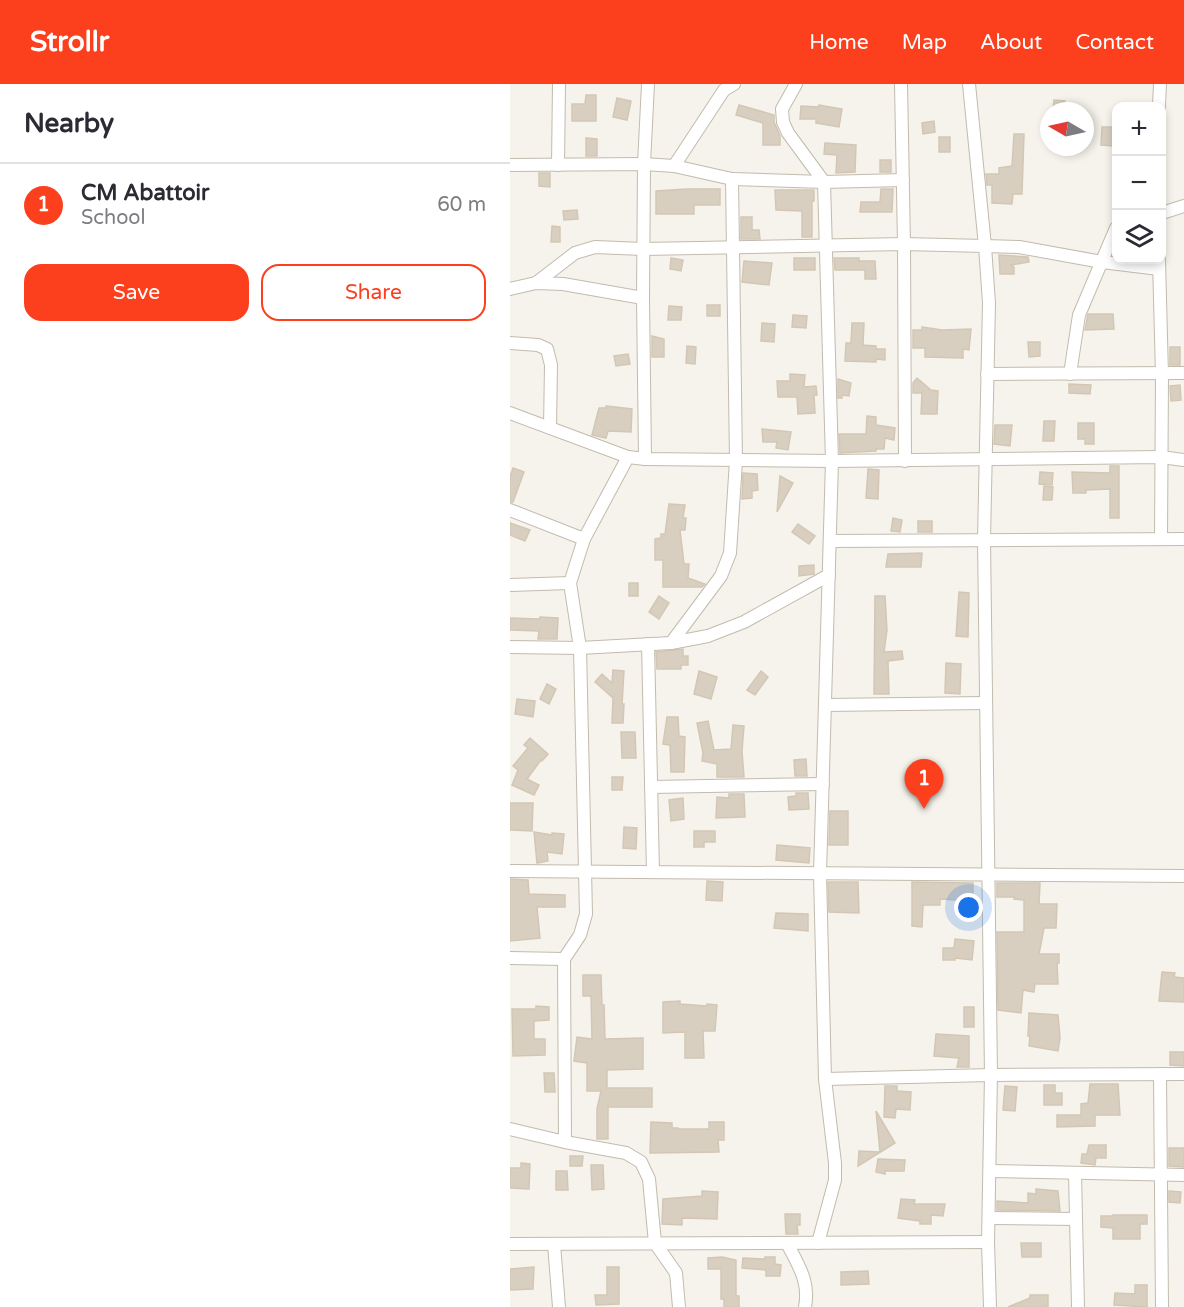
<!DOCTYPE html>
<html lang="en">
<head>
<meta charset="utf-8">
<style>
	:root { --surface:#fff; --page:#f7f7f7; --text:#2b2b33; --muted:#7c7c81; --line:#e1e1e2; --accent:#fc3f1d }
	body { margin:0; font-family:"Varela Round",sans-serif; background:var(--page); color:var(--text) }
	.controls { position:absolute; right:18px; top:18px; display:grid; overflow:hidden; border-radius:12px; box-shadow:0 3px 9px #0003 }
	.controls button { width:54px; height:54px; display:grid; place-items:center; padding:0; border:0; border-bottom:2px solid var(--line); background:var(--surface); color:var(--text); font:30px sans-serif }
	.compass { position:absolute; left:530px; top:18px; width:54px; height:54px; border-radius:50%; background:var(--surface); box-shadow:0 3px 9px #0003; rotate:279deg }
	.you { position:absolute; left:459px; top:824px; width:21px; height:21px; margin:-15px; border:4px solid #fff; border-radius:50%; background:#1a73e8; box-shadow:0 0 0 9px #1a73e833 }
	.badge { display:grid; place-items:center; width:39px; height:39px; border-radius:50%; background:var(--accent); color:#fff; font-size:20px; font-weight:700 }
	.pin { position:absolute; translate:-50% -50px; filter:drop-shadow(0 2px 3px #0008) }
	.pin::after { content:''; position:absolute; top:32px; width:21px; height:18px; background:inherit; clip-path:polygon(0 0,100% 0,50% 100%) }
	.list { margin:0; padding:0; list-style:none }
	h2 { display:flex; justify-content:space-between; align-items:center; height:78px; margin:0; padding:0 24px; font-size:26px }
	h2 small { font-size:20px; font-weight:400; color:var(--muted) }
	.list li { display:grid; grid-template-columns:39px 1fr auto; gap:18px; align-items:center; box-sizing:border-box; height:84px; padding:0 24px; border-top:2px solid var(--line) }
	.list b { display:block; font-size:22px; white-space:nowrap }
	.list p { margin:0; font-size:20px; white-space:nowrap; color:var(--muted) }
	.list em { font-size:20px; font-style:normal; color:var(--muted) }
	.actions { display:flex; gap:12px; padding:18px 24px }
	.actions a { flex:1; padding:14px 0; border:2px solid var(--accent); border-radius:18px; text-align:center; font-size:21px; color:var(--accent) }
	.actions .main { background:var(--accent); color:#fff }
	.icon { flex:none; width:33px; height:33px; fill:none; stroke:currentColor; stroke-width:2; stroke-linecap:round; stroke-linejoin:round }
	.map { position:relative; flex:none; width:674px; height:1223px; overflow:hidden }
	header { display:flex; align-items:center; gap:36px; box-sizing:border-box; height:84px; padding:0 30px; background:var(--accent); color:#fff }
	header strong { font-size:28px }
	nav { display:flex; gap:33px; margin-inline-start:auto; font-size:21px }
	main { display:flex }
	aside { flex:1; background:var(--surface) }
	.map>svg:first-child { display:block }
	.building { fill:#d8cfc1; stroke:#d3c7b4; stroke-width:1.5 }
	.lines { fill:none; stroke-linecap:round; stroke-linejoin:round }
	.street-casing { stroke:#c2bbae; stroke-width:14 }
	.street { stroke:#fff; stroke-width:12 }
</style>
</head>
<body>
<header>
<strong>Strollr</strong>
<nav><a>Home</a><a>Map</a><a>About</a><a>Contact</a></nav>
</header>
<main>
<aside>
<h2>Nearby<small></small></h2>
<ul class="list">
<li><span class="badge">1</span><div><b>CM Abattoir</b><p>School</p></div><em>60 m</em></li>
</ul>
<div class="actions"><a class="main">Save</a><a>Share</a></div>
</aside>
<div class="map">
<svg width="674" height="1223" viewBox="0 0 674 1223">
	<rect width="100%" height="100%" fill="#f6f3ec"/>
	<g class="building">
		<polygon points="76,11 86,11 86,37 62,37 62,20 75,20"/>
		<polygon points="107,14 121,17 117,36 103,33"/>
		<polygon points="544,16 555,17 555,27 543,27"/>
		<polygon points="229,21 264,31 264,38 270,52 270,61 253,61 253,39 226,31"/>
		<polygon points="309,21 332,25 329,43 306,39 306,35 290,35 291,22 308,23"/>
		<polygon points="424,37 425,48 413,50 412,39"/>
		<polygon points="592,43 604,43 603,62 591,61"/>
		<polygon points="504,50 514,50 512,110 503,110 502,120 482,119 482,101 477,101 476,90 489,90 489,84 502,82"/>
		<rect x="429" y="53" width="11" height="15"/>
		<polygon points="76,54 87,55 87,72 76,72"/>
		<polygon points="315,59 346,61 345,88 326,89 327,71 314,70"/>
		<rect x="370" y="76" width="11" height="12"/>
		<polygon points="29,89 40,89 40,103 29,102"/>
		<polygon points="177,105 210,105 210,121 184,121 184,130 146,130 146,107"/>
		<polygon points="371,105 383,105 382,128 350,128 351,118 370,118"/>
		<polygon points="265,106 304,106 304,117 302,117 302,153 292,153 292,127 266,126"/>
		<polygon points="67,126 68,135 54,136 53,127"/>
		<polygon points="231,133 242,133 242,146 249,146 250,155 231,155"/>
		<polygon points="42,142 50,143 50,158 41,158"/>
		<polygon points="489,171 518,173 519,178 501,181 504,183 504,190 490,190"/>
		<polygon points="161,174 173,176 171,187 160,185"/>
		<rect x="284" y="174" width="21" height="12"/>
		<polygon points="324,174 349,174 349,177 365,177 366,195 355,195 355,186 325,186"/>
		<polygon points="234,177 262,179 259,201 232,198"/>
		<rect x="197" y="221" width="13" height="11"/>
		<polygon points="159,222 172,223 171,236 158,236"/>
		<polygon points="578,230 603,230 604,245 575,246"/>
		<polygon points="283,231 297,232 296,244 282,243"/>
		<polygon points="252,239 265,240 264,258 251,257"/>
		<polygon points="342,239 354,239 353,261 366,262 366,265 375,265 375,276 366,275 366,278 335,277 336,259 341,259"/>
		<polygon points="412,243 432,246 461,245 459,266 453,265 453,274 415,273 415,264 403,264 403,246 412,246"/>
		<polygon points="142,252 154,255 154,273 142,273"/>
		<polygon points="518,258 530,258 530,272 519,273"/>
		<polygon points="177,262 186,263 185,280 176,279"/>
		<rect x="660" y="263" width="10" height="18"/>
		<polygon points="118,270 120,280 106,282 104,272"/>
		<polygon points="280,290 295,291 294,303 306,302 307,311 304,311 305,329 288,330 287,313 268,313 267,297 280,297"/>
		<polygon points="407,294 421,306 428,307 427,330 411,330 412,309 403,309 403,299"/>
		<polygon points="328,295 341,299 339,312 332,311 332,314 328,314"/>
		<polygon points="559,300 581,301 580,310 559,309"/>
		<polygon points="670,301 671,316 661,317 660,302"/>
		<polygon points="96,322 122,325 121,348 98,347 96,354 82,351 89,324 96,324"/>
		<polygon points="357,332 366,333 366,341 385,344 384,356 375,354 374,365 366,365 366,367 330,369 329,350 356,350"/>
		<polygon points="534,337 545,337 544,357 533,357"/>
		<polygon points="568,339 584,339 584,360 575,360 575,355 568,355"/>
		<polygon points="485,341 502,341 500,362 484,360"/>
		<polygon points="252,345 281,348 278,366 266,364 267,358 253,358"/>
		<polygon points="600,382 609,382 609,434 600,434 600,405 576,406 576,409 563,409 562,388 600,389"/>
		<polygon points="3,384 14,388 3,418 0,418 0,393"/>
		<polygon points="358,385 369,386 368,415 356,414"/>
		<polygon points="530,388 543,389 542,401 529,400"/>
		<polygon points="233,389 247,390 248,406 242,407 242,414 232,415"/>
		<polygon points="270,392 283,399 267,428"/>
		<polygon points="534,402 543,403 542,416 533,416"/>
		<polygon points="159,420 175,421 173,434 176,434 175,446 170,446 174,480 179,480 178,494 195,500 192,503 153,503 153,476 145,476 145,455 151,454 151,450 155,450"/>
		<polygon points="383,434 392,436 390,448 381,447"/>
		<rect x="408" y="437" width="14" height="11"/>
		<polygon points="0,439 20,446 15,457 0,451"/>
		<polygon points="288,440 305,452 299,460 282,448"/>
		<polygon points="412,469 411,483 376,483 378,470"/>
		<polygon points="304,481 304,490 289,492 289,482"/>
		<rect x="119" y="499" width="9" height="13"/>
		<polygon points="449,508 459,509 458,553 446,552"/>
		<polygon points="149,512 159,519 149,535 139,528"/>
		<polygon points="365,512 375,512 377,546 374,568 392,567 393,575 378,577 379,610 364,610"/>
		<polygon points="30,533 48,534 47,555 28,555 29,547 0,546 0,534 29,535"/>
		<polygon points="173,565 173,572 178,572 178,581 171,581 171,585 147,585 146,568"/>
		<polygon points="436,579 451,580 450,610 435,609"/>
		<polygon points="103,586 114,587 112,620 114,620 113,639 102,639 103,614 85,598 92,590 102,599"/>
		<polygon points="189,587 207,593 201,615 184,610"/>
		<polygon points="251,587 258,593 245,611 237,606"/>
		<polygon points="37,600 46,605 39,620 30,615"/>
		<polygon points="7,615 25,617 23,633 5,630"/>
		<polygon points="157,633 168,633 169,652 175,653 174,688 161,688 160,661 153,660"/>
		<polygon points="198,637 204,666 221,665 223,641 234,642 232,667 234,693 207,693 207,680 192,677 193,669 187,639"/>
		<polygon points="111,648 125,648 126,674 112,674"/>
		<polygon points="20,654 38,670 32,677 31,676 17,695 29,701 24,711 2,701 8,686 3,682 18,664 14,661"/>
		<polygon points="296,675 297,692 285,692 284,676"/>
		<polygon points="102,693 113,693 112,706 102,706"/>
		<polygon points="286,709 298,709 299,725 279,726 278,713 286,712"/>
		<polygon points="219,710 234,710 235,733 206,734 207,713 219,714"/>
		<polygon points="173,714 174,735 161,737 159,716"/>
		<polygon points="0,719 23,719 22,747 0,746"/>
		<polygon points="320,727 338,727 338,761 319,761"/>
		<polygon points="114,743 127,744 126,765 113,764"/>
		<polygon points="184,747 205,747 205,758 194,758 194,763 184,763"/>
		<polygon points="24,748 42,751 42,749 54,750 52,770 37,768 38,777 27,779"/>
		<polygon points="267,761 300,764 299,779 266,776"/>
		<polygon points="0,795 18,796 19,810 55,811 55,823 27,823 30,854 0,857"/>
		<polygon points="197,797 213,798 212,817 196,816"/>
		<polygon points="318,798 348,798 349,829 319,828"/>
		<polygon points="402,798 463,799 463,817 430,815 430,821 413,821 412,843 402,842"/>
		<polygon points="487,799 530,799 529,820 547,820 546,844 534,844 529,870 549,870 549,879 547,879 548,900 525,900 524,908 513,906 511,929 488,926 487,848 514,848 514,816 504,815 504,813 487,813"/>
		<polygon points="266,829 298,830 298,847 264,844"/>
		<polygon points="445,855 464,857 462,876 445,874 445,876 433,876 433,864 444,864"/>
		<polygon points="652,888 665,889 664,893 674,894 674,918 649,917"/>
		<polygon points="73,891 91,891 92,921 94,921 95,955 133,954 133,985 97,986 97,1004 142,1004 142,1023 98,1023 98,1055 87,1055 87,1025 91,1007 77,1007 77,979 64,977 67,953 82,955 81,912 73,912"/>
		<polygon points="170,917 170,920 197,922 197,920 207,921 205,947 193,947 194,974 175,974 175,948 153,949 153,918"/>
		<polygon points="26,922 39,923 39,936 24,937 24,955 35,955 35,971 3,972 2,925 26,925"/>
		<rect x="454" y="923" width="10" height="20"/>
		<polygon points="519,929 548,931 550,954 548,967 519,962 520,952 518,952"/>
		<polygon points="426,950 459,952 459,983 447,983 449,974 424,972"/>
		<polygon points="660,968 674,968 674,982 660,981"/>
		<polygon points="34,989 44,989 45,1008 35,1008"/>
		<polygon points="580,1000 608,1000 610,1031 585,1031 585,1042 547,1043 547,1031 571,1031 571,1020 578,1019"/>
		<polygon points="534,1001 545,1001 545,1009 552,1009 552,1021 534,1021"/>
		<polygon points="375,1002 387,1002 387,1007 401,1008 400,1026 386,1025 385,1034 374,1033"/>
		<polygon points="495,1002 507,1003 505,1027 493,1026"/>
		<polygon points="366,1027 385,1059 348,1082 349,1067 370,1068"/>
		<polygon points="141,1038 162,1039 162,1044 168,1044 168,1045 199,1045 199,1038 214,1038 214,1056 208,1056 209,1068 140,1069"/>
		<polygon points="579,1061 596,1061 596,1074 586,1074 585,1081 571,1079 572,1070 577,1070"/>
		<polygon points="659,1064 674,1064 674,1083 659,1082"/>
		<polygon points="60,1072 73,1072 72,1082 60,1082"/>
		<polygon points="368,1075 395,1076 394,1087 375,1087 375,1090 366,1088"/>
		<polygon points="11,1079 20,1080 19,1105 0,1104 0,1084 11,1084"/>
		<polygon points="81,1081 93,1081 94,1105 82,1106"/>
		<polygon points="46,1087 57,1087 58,1106 46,1106"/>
		<polygon points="526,1105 548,1107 550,1127 487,1126 487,1117 518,1119 518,1109 526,1110"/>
		<polygon points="192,1107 208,1108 207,1135 172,1134 172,1141 152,1140 153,1115 192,1112"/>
		<polygon points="659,1107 671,1108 670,1119 659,1118"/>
		<polygon points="391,1115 405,1116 404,1120 435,1120 433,1132 421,1131 421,1140 410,1140 410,1137 388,1134"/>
		<polygon points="275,1130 290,1130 290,1141 287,1141 288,1150 276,1150"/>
		<polygon points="603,1131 637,1131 637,1140 630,1140 630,1155 603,1155 603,1144 591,1143 591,1132 603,1132"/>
		<polygon points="511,1159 531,1159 531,1173 512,1173"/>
		<polygon points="212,1173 226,1176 226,1212 229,1212 229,1223 214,1223 214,1215 211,1215 211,1185 198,1185 198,1174"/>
		<polygon points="255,1173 265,1173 265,1180 271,1181 270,1192 256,1192 256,1186 232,1184 233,1174 255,1175"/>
		<polygon points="24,1183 23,1205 0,1206 0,1185"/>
		<polygon points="97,1183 109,1183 109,1220 86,1221 85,1211 97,1211"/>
		<polygon points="358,1187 359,1200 331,1201 331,1188"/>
		<polygon points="625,1201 637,1201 637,1223 604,1221 605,1209 625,1210"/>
		<polygon points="520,1211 538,1211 538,1223 498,1223 520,1214"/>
	</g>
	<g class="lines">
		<g class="street-casing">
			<g id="street">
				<polyline points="286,0 272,25 273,38 278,49 314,98 322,377 310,790 315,995 325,1079 325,1096 308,1159"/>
				<polyline points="391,0 394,160 395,377"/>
				<polyline points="459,0 475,162 509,163 592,178 649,185"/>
				<polyline points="649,22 650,0"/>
				<polyline points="0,81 134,80 164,82 222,95 314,98 393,96"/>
				<polyline points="48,81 49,0"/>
				<polyline points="164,82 214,6 224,0"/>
				<polyline points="652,129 674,122"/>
				<polyline points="649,176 652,291 651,455"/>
				<polyline points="26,199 65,169 85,163 133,165 394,160 475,162 479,219 474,456 481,991 478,1158 480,1223"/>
				<polyline points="0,205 26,199 53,200 133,214"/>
				<polyline points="0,259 28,261 37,265 41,281 40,344"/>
				<polyline points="477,290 674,289"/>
				<polyline points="560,290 569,231 606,144"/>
				<polyline points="0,329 118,373 135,375 322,377 651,373 674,376"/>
				<polyline points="135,375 133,214 134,80 138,0"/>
				<polyline points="0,426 74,455"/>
				<polyline points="320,457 674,455"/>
				<polyline points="0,501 60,499"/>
				<polyline points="161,559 211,492 220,469 226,377 222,95"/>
				<polyline points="138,560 143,788"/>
				<polyline points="0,563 70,564 161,559 198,552 234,538 319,491"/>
				<polyline points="315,621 475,619"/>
				<polyline points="141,703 313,700"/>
				<polyline points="0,787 674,792"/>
				<polyline points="0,874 54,875"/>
				<polyline points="650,990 652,1223"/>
				<polyline points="315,995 481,991 674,990"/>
				<polyline points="0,1045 55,1058 116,1069 131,1078 139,1095 145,1159 166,1189 169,1223"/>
				<polyline points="55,1058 54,875 70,851 76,830 70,564 60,499 74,455 118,373"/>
				<polyline points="480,1087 674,1091"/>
				<polyline points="565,1089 568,1223"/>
				<polyline points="479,1134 566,1135"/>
				<path d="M 277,1159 C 288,1181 300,1197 295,1223"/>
				<polyline points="0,1160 478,1158"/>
				<polyline points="44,1160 49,1223"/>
			</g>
		</g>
		<use href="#street" class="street"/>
	</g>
</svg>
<div class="controls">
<button>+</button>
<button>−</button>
<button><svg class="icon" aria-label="layers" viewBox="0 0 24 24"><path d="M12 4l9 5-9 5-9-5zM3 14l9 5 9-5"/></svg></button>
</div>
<svg class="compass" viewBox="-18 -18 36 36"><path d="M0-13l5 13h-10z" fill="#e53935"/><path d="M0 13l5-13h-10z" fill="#7c7c81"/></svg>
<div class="you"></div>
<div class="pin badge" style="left:414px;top:725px">1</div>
</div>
</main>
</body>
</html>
